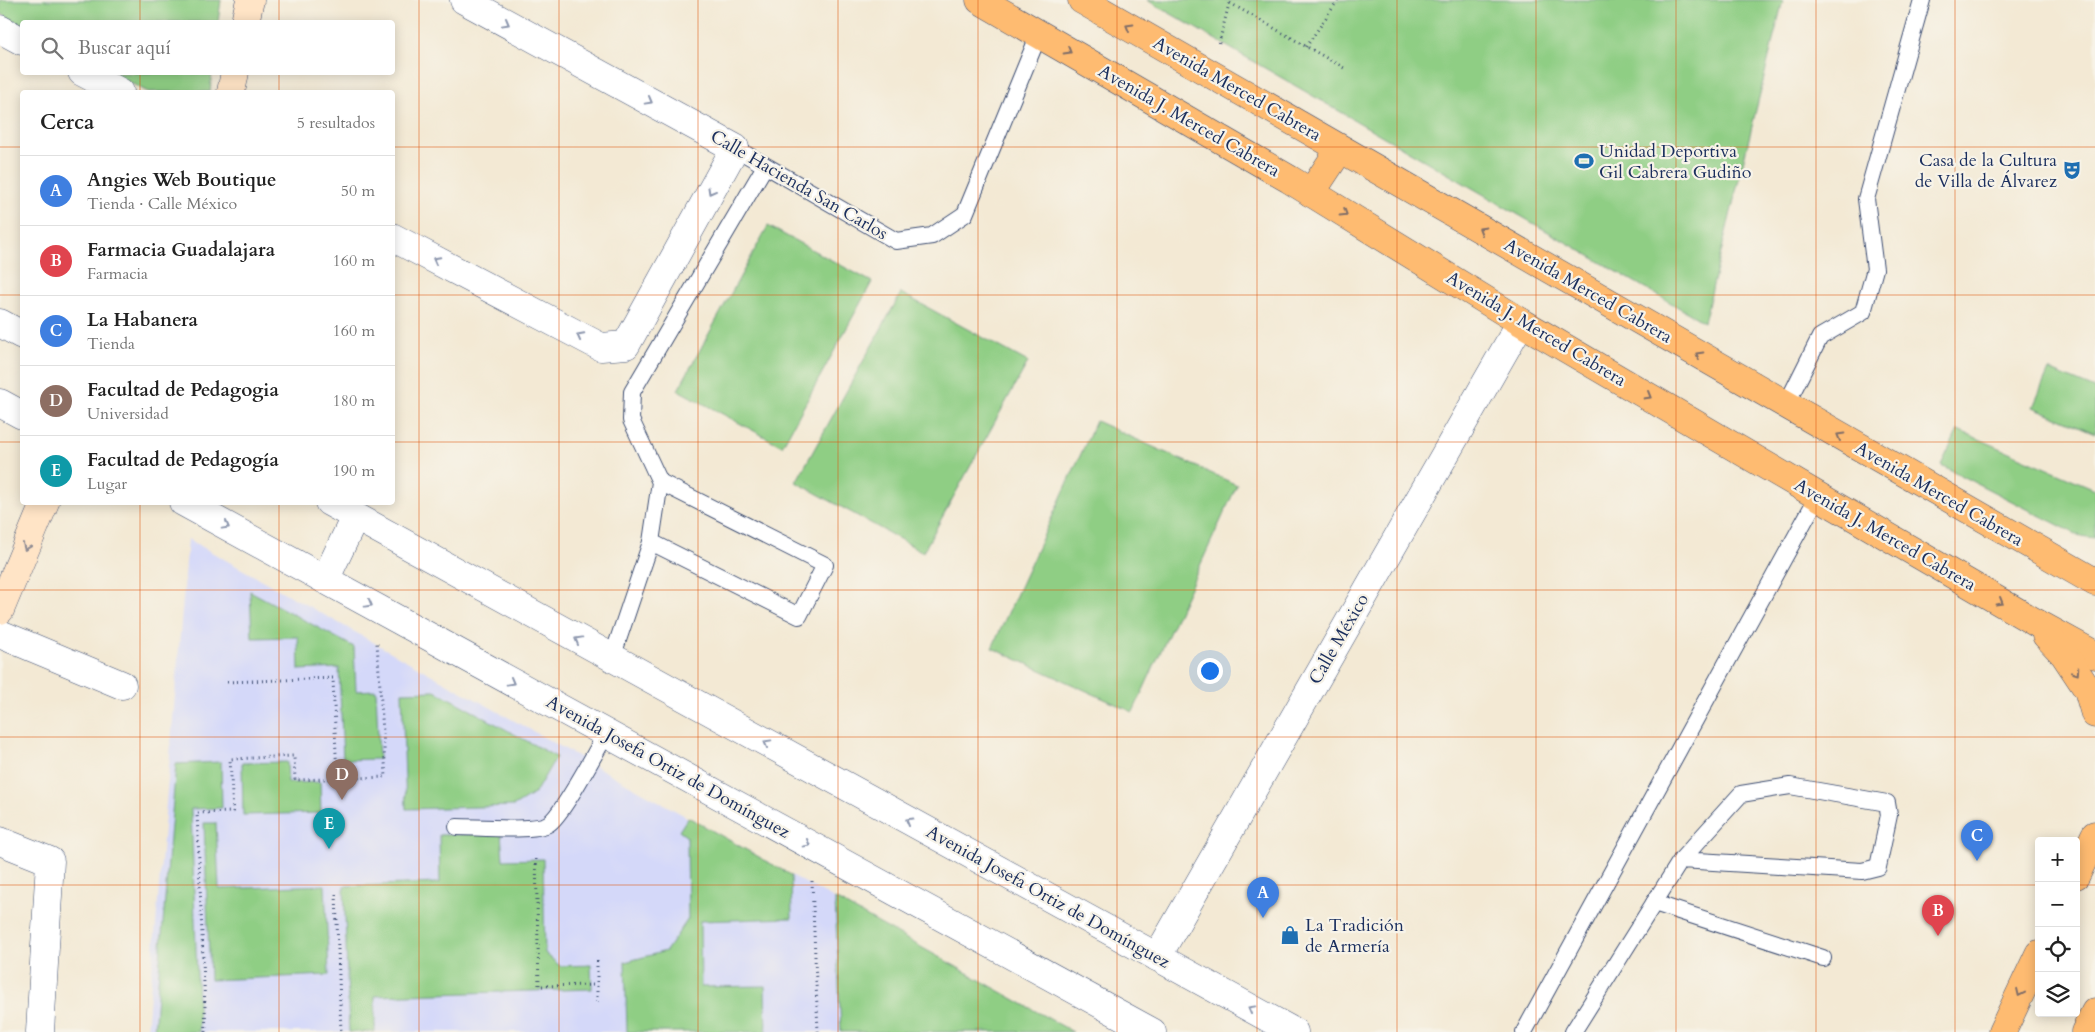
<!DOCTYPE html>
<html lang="es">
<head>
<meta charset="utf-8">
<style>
	:root { --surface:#fff; --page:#f2f2f2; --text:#222; --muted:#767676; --line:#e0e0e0; --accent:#1f6fb2 }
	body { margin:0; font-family:Cardo,serif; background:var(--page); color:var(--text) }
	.controls { position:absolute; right:15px; bottom:15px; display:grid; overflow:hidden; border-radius:5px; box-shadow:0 2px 12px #0003 }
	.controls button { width:45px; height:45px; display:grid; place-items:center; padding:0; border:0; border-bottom:1px solid var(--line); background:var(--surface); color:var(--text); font:25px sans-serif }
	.you { position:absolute; left:1209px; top:670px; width:18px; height:18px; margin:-12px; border:4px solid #fff; border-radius:50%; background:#1a73e8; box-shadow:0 0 0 8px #1a73e833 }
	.badge { display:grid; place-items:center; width:32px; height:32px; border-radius:50%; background:var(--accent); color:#fff; font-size:16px; font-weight:700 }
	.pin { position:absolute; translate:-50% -41px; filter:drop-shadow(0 1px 2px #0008) }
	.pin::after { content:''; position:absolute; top:26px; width:18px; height:15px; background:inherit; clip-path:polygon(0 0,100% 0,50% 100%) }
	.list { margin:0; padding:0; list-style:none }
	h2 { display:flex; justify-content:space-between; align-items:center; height:65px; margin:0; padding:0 20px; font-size:21px }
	h2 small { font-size:16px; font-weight:400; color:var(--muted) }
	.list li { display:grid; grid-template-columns:32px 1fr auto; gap:15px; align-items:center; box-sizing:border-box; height:70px; padding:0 20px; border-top:1px solid var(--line) }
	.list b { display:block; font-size:19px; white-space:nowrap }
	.list p { margin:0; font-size:16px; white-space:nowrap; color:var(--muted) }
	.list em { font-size:16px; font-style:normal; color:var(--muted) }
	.icon { flex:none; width:28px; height:28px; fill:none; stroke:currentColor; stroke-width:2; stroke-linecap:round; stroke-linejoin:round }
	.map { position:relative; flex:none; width:2095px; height:1032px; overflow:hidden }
	.search { position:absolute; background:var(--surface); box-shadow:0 2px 12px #0003; left:20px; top:20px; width:375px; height:55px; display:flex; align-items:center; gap:12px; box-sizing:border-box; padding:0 18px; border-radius:5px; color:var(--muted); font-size:19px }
	.panel { position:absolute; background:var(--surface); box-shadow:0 2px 12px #0003; left:20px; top:90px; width:375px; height:415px; border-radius:5px }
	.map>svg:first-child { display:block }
	.built { fill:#d4d8f9 }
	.green { fill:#8fce84; stroke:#557e71 }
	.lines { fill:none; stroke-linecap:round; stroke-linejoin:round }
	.lane-casing { stroke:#3b4b70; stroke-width:18 }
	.street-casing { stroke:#3b4b70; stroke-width:29 }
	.secondary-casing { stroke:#3b4b70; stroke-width:29 }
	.primary-casing { stroke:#3b4b70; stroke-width:29 }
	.path { stroke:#3b4b70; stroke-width:3; stroke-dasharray:1 4; stroke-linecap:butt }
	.lane { stroke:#fff; stroke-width:16 }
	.street { stroke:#fff; stroke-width:28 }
	.secondary { stroke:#ffe4c6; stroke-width:28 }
	.primary { stroke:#febb71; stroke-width:28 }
	.oneway { stroke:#8d97ae }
	.oneway2 { stroke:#816e67 }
	.oneway3 { stroke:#8d8a92 }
	.grid { fill:none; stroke:#de5710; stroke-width:1; stroke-opacity:0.55 }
	.labels { text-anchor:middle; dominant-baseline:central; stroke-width:4.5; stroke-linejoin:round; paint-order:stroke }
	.street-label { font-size:18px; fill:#1b2f5e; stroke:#f7f3e8 }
	.poi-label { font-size:18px; fill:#1b2f5e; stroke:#f7f3e8; text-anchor:start }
</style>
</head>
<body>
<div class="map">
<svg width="2095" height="1032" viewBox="0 0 2095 1032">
	<rect width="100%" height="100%" fill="#f7f3e8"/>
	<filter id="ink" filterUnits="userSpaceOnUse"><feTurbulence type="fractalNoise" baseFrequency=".02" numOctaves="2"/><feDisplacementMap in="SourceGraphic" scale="10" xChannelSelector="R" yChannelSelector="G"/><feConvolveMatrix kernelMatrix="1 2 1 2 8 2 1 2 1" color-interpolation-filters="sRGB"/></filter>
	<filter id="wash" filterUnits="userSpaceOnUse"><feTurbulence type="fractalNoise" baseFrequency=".0096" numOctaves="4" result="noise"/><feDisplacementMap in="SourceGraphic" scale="20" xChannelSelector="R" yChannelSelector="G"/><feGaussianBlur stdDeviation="1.12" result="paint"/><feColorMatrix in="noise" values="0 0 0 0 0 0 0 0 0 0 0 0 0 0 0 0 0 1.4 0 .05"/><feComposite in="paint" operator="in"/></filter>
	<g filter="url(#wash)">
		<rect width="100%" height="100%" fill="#f3e9d4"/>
		<polygon class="built" points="188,539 791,875 1073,1032 147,1032"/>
		<g class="green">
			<polygon points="0,0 221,0 218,22 22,22 22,25 0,13"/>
			<polygon points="1147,0 1783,0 1704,322"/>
			<polygon points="111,73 212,73 210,92 148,92"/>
			<polygon points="768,226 872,282 782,446 678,390"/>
			<polygon points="901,293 1028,362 923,552 796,482"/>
			<polygon points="2049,370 2095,389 2095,433 2033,407"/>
			<polygon points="1096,421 1237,485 1133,712 992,648"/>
			<polygon points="1958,430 2095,489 2095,538 2080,536 1941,465"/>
			<polygon points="250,591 354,647 356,691 376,690 379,759 343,760 339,668 299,670 298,637 252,638"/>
			<polygon points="436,691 556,757 535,793 514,806 406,809 402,692"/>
			<polygon points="221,762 222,808 191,809 199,1032 154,1032 176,764"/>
			<polygon points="287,762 288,783 320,782 321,813 243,815 242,763"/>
			<polygon points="688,817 791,875 792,918 700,921 701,987 765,986 766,1032 627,1032 625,962 666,951 688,919 687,837 679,831"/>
			<polygon points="204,823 216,823 219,889 325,885 329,975 210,980"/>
			<polygon points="501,833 503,860 543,859 545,953 560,966 591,965 592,989 375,996 375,1032 349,1032 344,886 440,883 439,835"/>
			<polygon points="835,899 1073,1032 841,1032"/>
		</g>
	</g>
	<g filter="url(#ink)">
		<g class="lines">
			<g class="lane-casing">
				<g id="lane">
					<polyline points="735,148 896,241 932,236 965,214 1039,34"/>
					<polyline points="1786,405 1820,337 1863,312 1875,269 1866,199 1922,0"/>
					<polyline points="651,542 799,616 825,565 660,482"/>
					<polyline points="612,658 651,542 660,482 631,420 632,392 765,166"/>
					<path d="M 457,827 C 476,827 534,832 548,824 C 562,816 596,751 606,734"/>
					<polyline points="1654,903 1823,958"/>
					<polyline points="1524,1032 1818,496"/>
					<polyline points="1573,1032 1681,860 1741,794 1790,786 1887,803 1889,815 1878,867 1862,871 1681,860"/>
				</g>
			</g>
			<g class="street-casing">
				<g id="street">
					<polyline points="0,29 22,41"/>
					<polyline points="82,72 120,92"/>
					<polyline points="392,237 601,347 626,345 735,148 464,0"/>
					<polyline points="0,323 22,335"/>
					<polyline points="0,403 22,415"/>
					<polyline points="183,502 1152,1032"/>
					<polyline points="329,502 1294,1032"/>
					<polyline points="325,580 355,517"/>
					<polyline points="0,634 122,685"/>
					<polyline points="0,841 50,861 40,1032"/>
					<polyline points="1157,957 1521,322"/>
				</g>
			</g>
			<g class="secondary-casing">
				<g id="secondary">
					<polyline points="245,22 250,0"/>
					<polyline points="231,92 235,72"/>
					<polyline points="0,610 45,502"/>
				</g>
			</g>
			<g class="primary-casing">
				<g id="primary">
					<polyline points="980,0 1289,179 1521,322 1818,496 2033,621 2095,655"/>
					<polyline points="1082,0 2095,582"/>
					<polyline points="1311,193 1340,149"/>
					<polyline points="2046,635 2064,654 2088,690 2095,714"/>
					<polyline points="2076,875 2095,835"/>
					<polyline points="2002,1032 2039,954"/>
					<polyline points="2085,1032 2095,1012"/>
				</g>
			</g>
			<g class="path">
				<polyline points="1230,3 1344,68"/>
				<polyline points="1219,43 1230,0"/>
				<polyline points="1306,47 1338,0"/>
				<polyline points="227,682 333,678 337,779"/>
				<polyline points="536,859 539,986 597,985"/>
				<polyline points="812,881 818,1032"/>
				<polyline points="336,894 341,1032"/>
				<polyline points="597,961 597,1004"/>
				<polyline points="206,1032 197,813 233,812 230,759 294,756 295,780 386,777 377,643"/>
			</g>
			<use href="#lane" class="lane"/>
			<use href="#street" class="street"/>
			<use href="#secondary" class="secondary"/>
			<use href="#primary" class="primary"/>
		</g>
		<defs><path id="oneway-chevron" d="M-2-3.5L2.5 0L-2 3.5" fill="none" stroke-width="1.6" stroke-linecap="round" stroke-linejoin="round" transform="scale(1.25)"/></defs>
		<g class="oneway">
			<use href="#oneway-chevron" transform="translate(506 23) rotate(29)"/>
			<use href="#oneway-chevron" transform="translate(649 101) rotate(29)"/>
			<use href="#oneway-chevron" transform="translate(711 191) rotate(119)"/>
			<use href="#oneway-chevron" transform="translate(436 260) rotate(-152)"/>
			<use href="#oneway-chevron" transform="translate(580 336) rotate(-152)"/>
			<use href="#oneway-chevron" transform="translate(226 526) rotate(29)"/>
			<use href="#oneway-chevron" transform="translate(369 604) rotate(29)"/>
			<use href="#oneway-chevron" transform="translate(578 640) rotate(-151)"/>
			<use href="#oneway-chevron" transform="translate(511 682) rotate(29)"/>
			<use href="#oneway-chevron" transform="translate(767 743) rotate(-151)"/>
			<use href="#oneway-chevron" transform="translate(909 821) rotate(-151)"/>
			<use href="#oneway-chevron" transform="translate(807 844) rotate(29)"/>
			<use href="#oneway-chevron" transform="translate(1251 1009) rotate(-151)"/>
		</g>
		<g class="oneway2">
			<use href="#oneway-chevron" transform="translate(1129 27) rotate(-150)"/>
			<use href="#oneway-chevron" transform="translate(1068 51) rotate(30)"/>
			<use href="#oneway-chevron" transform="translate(1344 213) rotate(32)"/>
			<use href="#oneway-chevron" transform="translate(1482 230) rotate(-150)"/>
			<use href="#oneway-chevron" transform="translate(1699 355) rotate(-150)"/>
			<use href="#oneway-chevron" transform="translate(1648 396) rotate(30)"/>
			<use href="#oneway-chevron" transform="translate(1840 436) rotate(-150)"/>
			<use href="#oneway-chevron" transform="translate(2000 602) rotate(30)"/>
			<use href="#oneway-chevron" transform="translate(2076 672) rotate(56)"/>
			<use href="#oneway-chevron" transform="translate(2020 993) rotate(115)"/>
		</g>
		<use class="oneway3" href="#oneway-chevron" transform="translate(26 547) rotate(113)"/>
	</g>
	<path class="grid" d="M 140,0 L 140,22M 279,0 L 279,22M 419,0 L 419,1032M 559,0 L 559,1032M 698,0 L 698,1032M 838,0 L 838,1032M 978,0 L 978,1032M 1117,0 L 1117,1032M 1257,0 L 1257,1032M 1397,0 L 1397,1032M 1536,0 L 1536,1032M 1676,0 L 1676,1032M 1816,0 L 1816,1032M 1955,0 L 1955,1032M 140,72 L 140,92M 279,72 L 279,92M 0,147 L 22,147M 392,147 L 2095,147M 0,295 L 22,295M 392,295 L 2095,295M 0,442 L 22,442M 392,442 L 2095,442M 140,502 L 140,1032M 279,502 L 279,1032M 0,590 L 2095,590M 0,737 L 2095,737M 0,885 L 2039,885M 2076,885 L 2095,885"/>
	<defs>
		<g id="stadium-bare" transform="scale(1.5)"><path d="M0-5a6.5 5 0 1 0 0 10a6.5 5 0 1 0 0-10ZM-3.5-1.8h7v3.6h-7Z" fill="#1f6fb2" stroke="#f7f3e8" stroke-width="2.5" paint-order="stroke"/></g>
		<g id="theatre-bare" transform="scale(1.5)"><path d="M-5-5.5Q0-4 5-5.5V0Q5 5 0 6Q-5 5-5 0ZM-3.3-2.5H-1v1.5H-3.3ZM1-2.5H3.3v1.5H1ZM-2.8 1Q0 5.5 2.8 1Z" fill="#1f6fb2" stroke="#f7f3e8" stroke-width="2.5" paint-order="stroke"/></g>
		<g id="shop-bare" transform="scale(1.5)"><path d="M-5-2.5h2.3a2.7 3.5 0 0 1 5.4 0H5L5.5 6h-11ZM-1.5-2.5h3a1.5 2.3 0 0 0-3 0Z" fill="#1f6fb2" stroke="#f7f3e8" stroke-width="2.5" paint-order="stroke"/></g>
	</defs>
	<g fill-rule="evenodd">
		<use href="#stadium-bare" x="1584" y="161"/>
		<use href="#theatre-bare" x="2072" y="170"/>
		<use href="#shop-bare" x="1290" y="935"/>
	</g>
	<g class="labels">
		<g class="street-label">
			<text transform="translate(1237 89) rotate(30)">Avenida Merced Cabrera</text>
			<text transform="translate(1189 121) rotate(30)">Avenida J. Merced Cabrera</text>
			<text transform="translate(799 185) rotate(30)">Calle Hacienda San Carlos</text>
			<text transform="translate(1588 291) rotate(30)">Avenida Merced Cabrera</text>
			<text transform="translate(1536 329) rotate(31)">Avenida J. Merced Cabrera</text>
			<text transform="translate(1939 494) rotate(30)">Avenida Merced Cabrera</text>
			<text transform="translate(1885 535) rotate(30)">Avenida J. Merced Cabrera</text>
			<text transform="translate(1339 639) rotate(-60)">Calle México</text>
			<text transform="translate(668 767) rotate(29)">Avenida Josefa Ortiz de Domínguez</text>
			<text transform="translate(1048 897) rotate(29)">Avenida Josefa Ortiz de Domínguez</text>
		</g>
		<g class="poi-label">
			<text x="1599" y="151">Unidad Deportiva<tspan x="1599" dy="21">Gil Cabrera Gudiño</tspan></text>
			<text x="2057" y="160" text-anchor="end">Casa de la Cultura<tspan x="2057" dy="21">de Villa de Álvarez</tspan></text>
			<text x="1305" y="925">La Tradición<tspan x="1305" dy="21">de Armería</tspan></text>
		</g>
	</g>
</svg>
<div class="controls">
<button>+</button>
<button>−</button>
<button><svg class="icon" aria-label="locate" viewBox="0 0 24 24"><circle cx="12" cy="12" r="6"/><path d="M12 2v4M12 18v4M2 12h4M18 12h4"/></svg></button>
<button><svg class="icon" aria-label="layers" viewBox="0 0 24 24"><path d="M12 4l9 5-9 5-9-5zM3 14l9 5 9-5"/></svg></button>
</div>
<div class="you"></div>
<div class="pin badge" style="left:1263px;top:918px;background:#3f7fe0">A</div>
<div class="pin badge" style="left:1938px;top:936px;background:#e0444e">B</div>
<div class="pin badge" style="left:1977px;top:861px;background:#3f7fe0">C</div>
<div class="pin badge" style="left:342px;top:800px;background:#8d6e63">D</div>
<div class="pin badge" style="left:329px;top:849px;background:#0f9aa8">E</div>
<div class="search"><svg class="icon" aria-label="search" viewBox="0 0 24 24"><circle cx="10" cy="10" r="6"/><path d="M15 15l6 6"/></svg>Buscar aquí</div>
<section class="panel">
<h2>Cerca<small>5 resultados</small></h2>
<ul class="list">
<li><span class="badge" style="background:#3f7fe0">A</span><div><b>Angies Web Boutique</b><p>Tienda · Calle México</p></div><em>50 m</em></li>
<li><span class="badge" style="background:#e0444e">B</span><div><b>Farmacia Guadalajara</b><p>Farmacia</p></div><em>160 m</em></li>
<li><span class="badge" style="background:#3f7fe0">C</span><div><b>La Habanera</b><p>Tienda</p></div><em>160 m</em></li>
<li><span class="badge" style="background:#8d6e63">D</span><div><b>Facultad de Pedagogia</b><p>Universidad</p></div><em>180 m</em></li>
<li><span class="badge" style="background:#0f9aa8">E</span><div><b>Facultad de Pedagogía</b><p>Lugar</p></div><em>190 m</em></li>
</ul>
</section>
</div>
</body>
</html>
